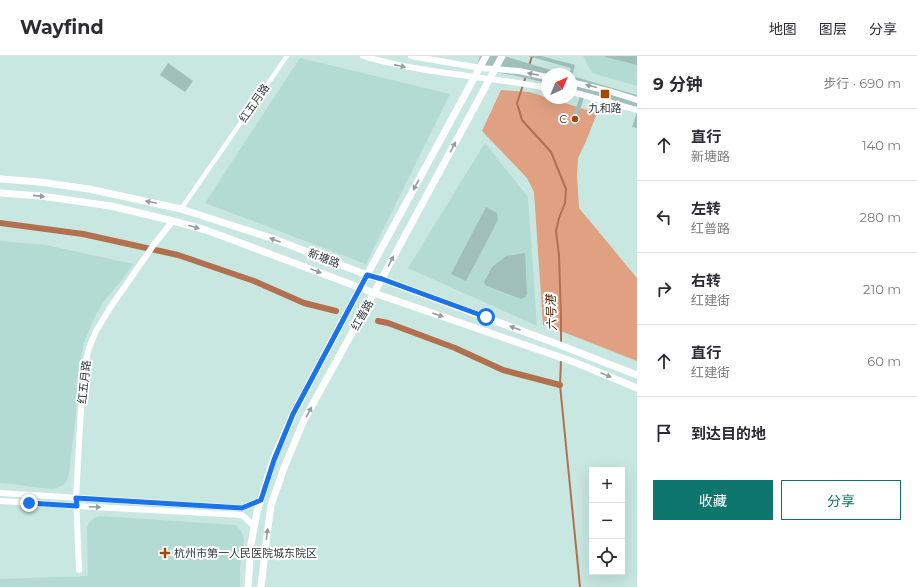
<!DOCTYPE html>
<html lang="zh">
<head>
<meta charset="utf-8">
<style>
	:root { --surface:#fff; --page:#f7f7f7; --text:#2b2b33; --muted:#7c7c81; --line:#e1e1e2; --accent:#0f766e }
	body { margin:0; font-family:Montserrat,"Noto Sans SC",sans-serif; background:var(--page); color:var(--text) }
	.controls { position:absolute; right:12px; bottom:12px; display:grid; overflow:hidden; border-radius:0px; box-shadow:0 4px 16px #0002 }
	.controls button { width:36px; height:36px; display:grid; place-items:center; padding:0; border:0; border-bottom:1px solid var(--line); background:var(--surface); color:var(--text); font:20px sans-serif }
	.compass { position:absolute; left:541px; top:12px; width:36px; height:36px; border-radius:50%; background:var(--surface); box-shadow:0 4px 16px #0002; rotate:44deg }
	.stop { position:absolute; width:12px; height:12px; margin:-9px; border:3px solid #1a73e8; border-radius:50%; background:#fff }
	.stop.end { background:#1a73e8; border-color:#fff; box-shadow:0 1px 4px #0008 }
	.list { margin:0; padding:0; list-style:none }
	h2 { display:flex; justify-content:space-between; align-items:center; height:52px; margin:0; padding:0 16px; font-size:17px }
	h2 small { font-size:13px; font-weight:400; color:var(--muted) }
	.list li { display:grid; grid-template-columns:26px 1fr auto; gap:12px; align-items:center; box-sizing:border-box; height:72px; padding:0 16px; border-top:1px solid var(--line) }
	.list b { display:block; font-size:15px; white-space:nowrap }
	.list p { margin:0; font-size:13px; white-space:nowrap; color:var(--muted) }
	.list em { font-size:13px; font-style:normal; color:var(--muted) }
	.actions { display:flex; gap:8px; padding:12px 16px }
	.actions a { flex:1; padding:9px 0; border:1px solid var(--accent); border-radius:0px; text-align:center; font-size:14px; color:var(--accent) }
	.actions .main { background:var(--accent); color:#fff }
	.icon { flex:none; width:22px; height:22px; fill:none; stroke:currentColor; stroke-width:2; stroke-linecap:round; stroke-linejoin:round }
	.map { position:relative; flex:none; width:637px; height:531px; overflow:hidden }
	header { display:flex; align-items:center; gap:24px; box-sizing:border-box; height:56px; padding:0 20px; background:var(--surface); border-bottom:1px solid var(--line) }
	header strong { font-size:19px }
	nav { display:flex; gap:22px; margin-inline-start:auto; font-size:14px }
	main { display:flex }
	aside { flex:1; background:var(--surface) }
	.map>svg:first-child { display:block }
	.built { fill:#b3dad3 }
	.green { fill:#e0a182 }
	.lines { fill:none; stroke-linecap:round; stroke-linejoin:round }
	.stream { stroke:#b2704f; stroke-width:2 }
	.canal { stroke:#b2704f; stroke-width:6 }
	.building { fill:#a1bfba }
	.minor { stroke:#fff; stroke-width:4.5 }
	.tertiary { stroke:#fff; stroke-width:6 }
	.secondary { stroke:#fff; stroke-width:7 }
	.oneway { fill:#969c9b }
	.route { stroke:#1a73e8; stroke-width:5 }
	.poi-dot { fill:#a74600; stroke:#fff; stroke-width:1.5 }
	.labels { text-anchor:middle; dominant-baseline:central; stroke-width:4; stroke-linejoin:round; paint-order:stroke }
	.street-label { font-size:11px; fill:#2d3a37; stroke:#fff }
	.poi-label { font-size:11px; fill:#2d3a37; stroke:#fff }
	.water-label { font-size:12px; font-style:italic; fill:#4c2006; stroke:#fff }
</style>
</head>
<body>
<header>
<strong>Wayfind</strong>
<nav><a>地图</a><a>图层</a><a>分享</a></nav>
</header>
<main>
<div class="map">
<svg width="637" height="531" viewBox="0 0 637 531">
	<rect width="100%" height="100%" fill="#c8e7e1"/>
	<g class="built">
		<polygon points="583,0 637,0 637,30 592,17"/>
		<polygon points="300,2 450,38 366,208 205,147"/>
		<polygon points="485,87 528,141 537,270 408,212"/>
		<polygon points="0,185 46,189 133,208 121,225 104,245 94,262 83,289 77,328 76,357 69,417 67,424 64,429 53,433 31,431 13,428 0,427"/>
		<polygon points="99,460 236,469 241,475 244,483 240,512 240,531 0,531 0,523 88,520 87,471 92,463"/>
	</g>
	<polygon class="green" points="501,34 529,36 597,57 587,83 578,102 577,120 579,152 637,222 637,305 566,277 543,269 534,136 527,122 482,75"/>
	<g class="lines">
		<g class="stream">
			<polyline points="529,10 532,0"/>
			<polyline points="526,20 517,47 522,64 551,96 566,133 565,147 559,162 556,175 559,199 561,262 561,288"/>
			<polyline points="561,304 560,329 580,531"/>
		</g>
		<g class="canal">
			<polyline points="0,167 83,178 178,199 254,225 304,247 336,255"/>
			<polyline points="378,265 388,267 455,292 503,314 560,329"/>
		</g>
	</g>
	<g class="building">
		<polygon points="480,0 504,0 564,18 547,18 547,27 512,19 476,13"/>
		<polygon points="528,0 541,0 575,9 572,20 637,39 637,53 585,38 575,70 571,68 581,37 571,34 571,18 569,18 571,12"/>
		<polygon points="606,0 637,0 637,9 605,1"/>
		<polygon points="168,7 193,25 185,36 160,19"/>
		<polygon points="637,56 637,72 632,71"/>
		<polygon points="486,151 497,157 498,164 466,225 451,218"/>
		<polygon points="525,197 527,238 525,241 521,243 485,229 484,226 492,211 506,200"/>
	</g>
	<g class="lines">
		<polyline class="minor" points="181,153 287,0"/>
		<g class="tertiary">
			<path d="M 363,0 C 423,18 486,20 547,32"/>
			<polyline points="411,0 480,12 519,15 547,21"/>
			<polyline points="571,26 612,36 637,44"/>
			<polyline points="571,36 580,38 637,54"/>
			<polyline points="0,437 242,452 261,444"/>
			<polyline points="0,445 94,451 242,459 254,470"/>
			<polyline points="79,514 76,442 83,316 89,292 96,275 110,252 155,187 173,165"/>
		</g>
		<g class="secondary">
			<polyline points="0,123 40,126 89,133 181,153 274,183 367,219 382,223 552,286 637,319"/>
			<polyline points="0,137 41,140 111,150 173,165 206,174 374,237 574,306 637,332"/>
			<polyline points="248,531 251,488 257,456 273,404 293,358 367,219 486,0"/>
			<polyline points="261,531 267,479 271,449 284,412 304,364 374,237 502,0"/>
		</g>
	</g>
	<defs><path id="oneway-solid" d="M-6-.8H1V-3.2L6.5 0L1 3.2V.8H-6Z"/></defs>
	<g class="oneway">
		<use href="#oneway-solid" transform="translate(400 10) rotate(13)"/>
		<use href="#oneway-solid" transform="translate(533 18) rotate(-168)"/>
		<use href="#oneway-solid" transform="translate(591 30) rotate(-166)"/>
		<use href="#oneway-solid" transform="translate(453 91) rotate(-62)"/>
		<use href="#oneway-solid" transform="translate(416 129) rotate(119)"/>
		<use href="#oneway-solid" transform="translate(39 140) rotate(6)"/>
		<use href="#oneway-solid" transform="translate(151 146) rotate(-168)"/>
		<use href="#oneway-solid" transform="translate(194 171) rotate(17)"/>
		<use href="#oneway-solid" transform="translate(275 184) rotate(-160)"/>
		<use href="#oneway-solid" transform="translate(391 205) rotate(-62)"/>
		<use href="#oneway-solid" transform="translate(316 215) rotate(20)"/>
		<use href="#oneway-solid" transform="translate(438 259) rotate(19)"/>
		<use href="#oneway-solid" transform="translate(515 272) rotate(-160)"/>
		<use href="#oneway-solid" transform="translate(606 319) rotate(22)"/>
		<use href="#oneway-solid" transform="translate(309 356) rotate(-61)"/>
		<use href="#oneway-solid" transform="translate(95 451) rotate(3)"/>
		<use href="#oneway-solid" transform="translate(267 478) rotate(-83)"/>
	</g>
	<g class="lines">
		<polyline class="route" points="29,447 77,450 76,442 242,452 261,444 274,404 293,358 367,219 382,223 486,261"/>
	</g>
	<g class="poi-dot">
		<rect x="600" y="33" width="10" height="10" rx="2"/>
		<circle cx="575" cy="63" r="4"/>
		<path d="M163 491h4v4h4v4h-4v4h-4v-4h-4v-4h4z"/>
	</g>
	<g class="labels">
		<g class="street-label">
			<text transform="translate(254 47) rotate(-55)">红五月路</text>
			<text transform="translate(324 202) rotate(21)">新塘路</text>
			<text transform="translate(362 259) rotate(-61)">红普路</text>
			<text transform="translate(84 326) rotate(-84)">红五月路</text>
		</g>
		<g class="poi-label">
			<text x="605" y="52">九和路</text>
			<text x="567" y="63" text-anchor="end">C</text>
			<text x="174" y="497" text-anchor="start">杭州市第一人民医院城东院区</text>
		</g>
		<g class="water-label">
			<text transform="translate(551 257) rotate(-92)">六号港</text>
		</g>
	</g>
</svg>
<div class="controls">
<button>+</button>
<button>−</button>
<button><svg class="icon" aria-label="locate" viewBox="0 0 24 24"><circle cx="12" cy="12" r="6"/><path d="M12 2v4M12 18v4M2 12h4M18 12h4"/></svg></button>
</div>
<svg class="compass" viewBox="-18 -18 36 36"><path d="M0-13l5 13h-10z" fill="#e53935"/><path d="M0 13l5-13h-10z" fill="#7c7c81"/></svg>
<div class="stop" style="left:486px;top:261px"></div>
<div class="stop end" style="left:29px;top:447px"></div>
</div>
<aside>
<h2>9 分钟<small>步行 · 690 m</small></h2>
<ul class="list">
<li><svg class="icon" aria-label="ahead" viewBox="0 0 24 24"><path d="M12 20V5M6 11l6-6 6 6"/></svg><div><b>直行</b><p>新塘路</p></div><em>140 m</em></li>
<li><svg class="icon" aria-label="left" viewBox="0 0 24 24"><path d="M17 20v-9H6M10 6l-5 5 5 5"/></svg><div><b>左转</b><p>红普路</p></div><em>280 m</em></li>
<li><svg class="icon" aria-label="right" viewBox="0 0 24 24"><path d="M7 20v-9h11M14 6l5 5-5 5"/></svg><div><b>右转</b><p>红建街</p></div><em>210 m</em></li>
<li><svg class="icon" aria-label="ahead" viewBox="0 0 24 24"><path d="M12 20V5M6 11l6-6 6 6"/></svg><div><b>直行</b><p>红建街</p></div><em>60 m</em></li>
<li><svg class="icon" aria-label="arrive" viewBox="0 0 24 24"><path d="M6 21V4h12l-3 4 3 4H6"/></svg><div><b>到达目的地</b></div></li>
</ul>
<div class="actions"><a class="main">收藏</a><a>分享</a></div>
</aside>
</main>
</body>
</html>
